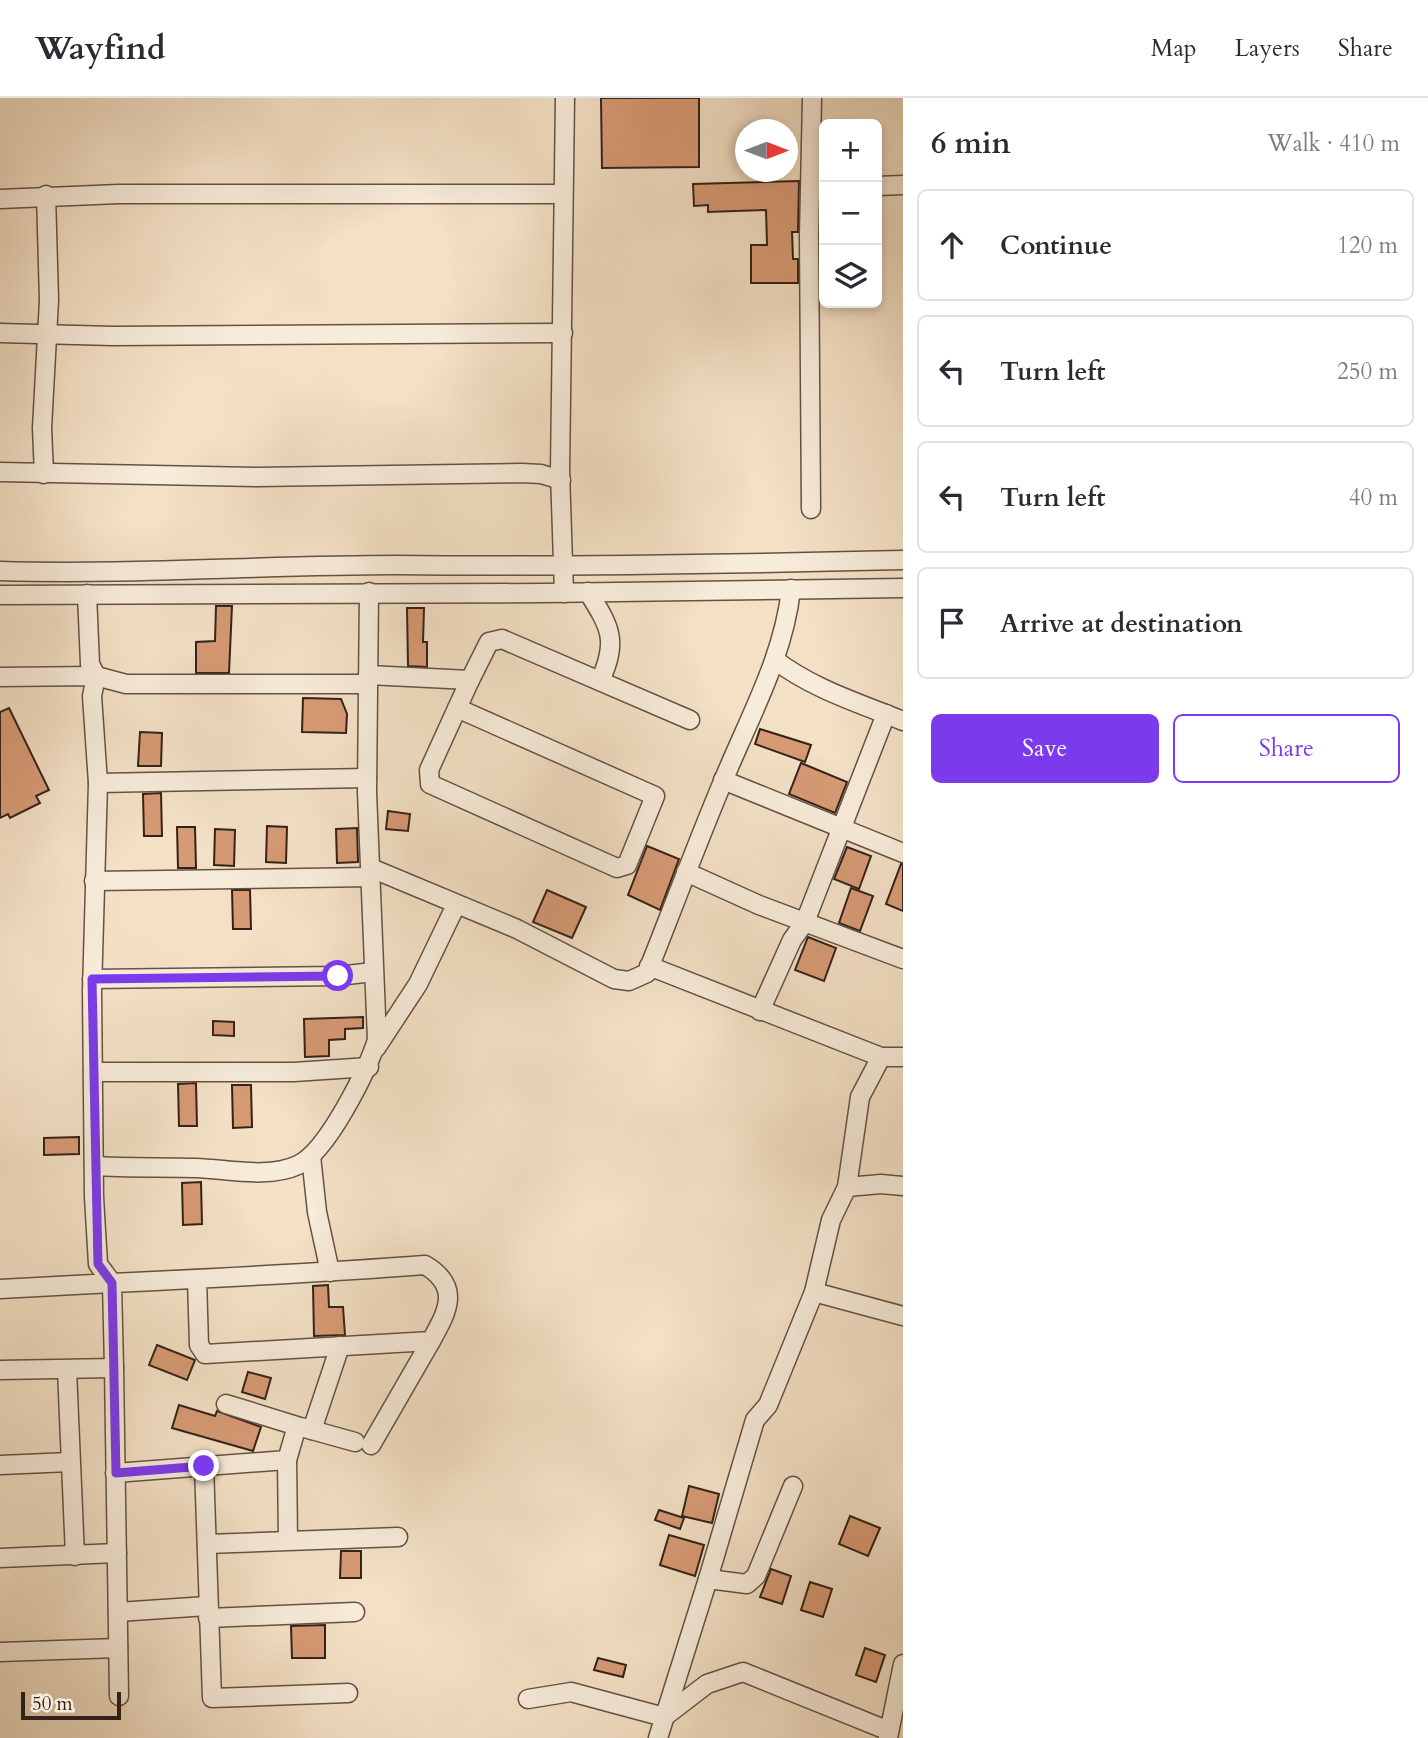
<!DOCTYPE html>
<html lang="en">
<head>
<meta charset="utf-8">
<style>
	:root { --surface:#fff; --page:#f7f7f7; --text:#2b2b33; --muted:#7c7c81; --line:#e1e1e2; --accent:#7c3aed }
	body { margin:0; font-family:Cardo,serif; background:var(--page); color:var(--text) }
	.controls { position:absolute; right:21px; top:21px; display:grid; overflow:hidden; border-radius:10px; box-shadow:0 4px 10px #0003 }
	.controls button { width:63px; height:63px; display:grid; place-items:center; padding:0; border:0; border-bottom:2px solid var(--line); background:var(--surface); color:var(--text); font:35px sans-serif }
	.compass { position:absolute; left:735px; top:21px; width:63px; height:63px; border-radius:50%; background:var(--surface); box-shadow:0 4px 10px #0003; rotate:90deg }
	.scale { position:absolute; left:21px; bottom:18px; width:100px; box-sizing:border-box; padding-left:7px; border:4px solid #342219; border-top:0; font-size:19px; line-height:24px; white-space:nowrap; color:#342219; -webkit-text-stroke:5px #f7ebd9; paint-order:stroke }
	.stop { position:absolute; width:21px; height:21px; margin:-16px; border:5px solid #7c3aed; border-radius:50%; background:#fff }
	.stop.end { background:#7c3aed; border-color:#fff; box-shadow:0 2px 7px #0008 }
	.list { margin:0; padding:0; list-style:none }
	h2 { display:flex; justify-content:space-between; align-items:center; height:91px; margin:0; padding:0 28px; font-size:30px }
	h2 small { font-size:23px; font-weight:400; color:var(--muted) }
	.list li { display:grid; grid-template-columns:46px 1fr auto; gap:21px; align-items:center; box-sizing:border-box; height:112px; margin:0 14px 14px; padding:0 14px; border:2px solid var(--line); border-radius:10px }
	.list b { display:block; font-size:26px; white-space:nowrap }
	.list em { font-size:23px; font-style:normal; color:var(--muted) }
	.actions { display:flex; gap:14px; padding:21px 28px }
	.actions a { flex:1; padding:16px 0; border:2px solid var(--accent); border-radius:10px; text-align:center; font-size:24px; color:var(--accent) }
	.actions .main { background:var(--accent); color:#fff }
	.icon { flex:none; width:38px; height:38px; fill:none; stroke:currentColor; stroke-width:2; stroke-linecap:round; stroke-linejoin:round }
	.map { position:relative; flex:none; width:903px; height:1640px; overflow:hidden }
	header { display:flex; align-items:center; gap:42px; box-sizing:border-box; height:98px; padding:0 35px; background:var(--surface); border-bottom:2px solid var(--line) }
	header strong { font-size:33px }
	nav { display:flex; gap:38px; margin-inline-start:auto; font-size:24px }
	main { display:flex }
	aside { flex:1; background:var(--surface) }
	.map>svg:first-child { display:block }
	.building { fill:#d69a74; stroke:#342219; stroke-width:2 }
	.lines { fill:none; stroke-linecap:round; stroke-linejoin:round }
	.minor-casing { stroke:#645244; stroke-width:21 }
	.minor { stroke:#f7ebd9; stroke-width:18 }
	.route { stroke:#7c3aed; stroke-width:9 }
</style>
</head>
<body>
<header>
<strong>Wayfind</strong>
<nav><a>Map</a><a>Layers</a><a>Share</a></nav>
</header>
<main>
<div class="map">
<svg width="903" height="1640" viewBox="0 0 903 1640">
	<rect width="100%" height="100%" fill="#f3e0c5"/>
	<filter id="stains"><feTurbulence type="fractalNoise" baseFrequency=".00286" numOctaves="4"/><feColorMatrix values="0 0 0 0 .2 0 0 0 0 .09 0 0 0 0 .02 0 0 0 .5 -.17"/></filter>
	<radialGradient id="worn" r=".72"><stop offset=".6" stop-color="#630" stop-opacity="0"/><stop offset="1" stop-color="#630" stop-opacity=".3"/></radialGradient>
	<g class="building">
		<polygon points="601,0 699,0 699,69 602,70"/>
		<polygon points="799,83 798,134 792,134 793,161 798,161 798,185 751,185 751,147 767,147 766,112 708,114 708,107 694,108 693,86"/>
		<polygon points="216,508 232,508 229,575 196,575 196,544 215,543"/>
		<polygon points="407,510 424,510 423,544 427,544 427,569 408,568"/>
		<polygon points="303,600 341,601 347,616 346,635 302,634"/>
		<polygon points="9,610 49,692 36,698 40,705 10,720 8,716 0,720 0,614"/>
		<polygon points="760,631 811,647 805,664 755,646"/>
		<polygon points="140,634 162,635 161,668 138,668"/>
		<polygon points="801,665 847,684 835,715 789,696"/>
		<polygon points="161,695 162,738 144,738 143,696"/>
		<polygon points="388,713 410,716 408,733 386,731"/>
		<polygon points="267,728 287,729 286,765 266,764"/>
		<polygon points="177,729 195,729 196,770 178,770"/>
		<polygon points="357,730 358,764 337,765 336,731"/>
		<polygon points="215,731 235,732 234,768 214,767"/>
		<polygon points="647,748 679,761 660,812 628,797"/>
		<polygon points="847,749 871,758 859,791 834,781"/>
		<polygon points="901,766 903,766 903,813 886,806"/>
		<polygon points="851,790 873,798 860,833 839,825"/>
		<polygon points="232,792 250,792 251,831 233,831"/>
		<polygon points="547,792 586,809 572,840 533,824"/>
		<polygon points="808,839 836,850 824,883 795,872"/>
		<polygon points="363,919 363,930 345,931 345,941 329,942 329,958 305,959 304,921"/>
		<polygon points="213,923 234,924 234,938 213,937"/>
		<polygon points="196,985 197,1028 179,1028 178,986"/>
		<polygon points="232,987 251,987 252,1029 233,1030"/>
		<polygon points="79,1039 79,1056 44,1057 44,1040"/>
		<polygon points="201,1084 202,1126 183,1127 182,1085"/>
		<polygon points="328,1187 329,1209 343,1209 345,1237 314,1238 313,1188"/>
		<polygon points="157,1247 195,1262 187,1282 149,1267"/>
		<polygon points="248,1274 271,1280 265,1301 242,1294"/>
		<polygon points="179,1307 215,1318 217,1313 261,1329 253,1353 172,1330"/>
		<polygon points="689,1388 719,1396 712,1425 682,1418"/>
		<polygon points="659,1412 684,1420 680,1431 655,1422"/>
		<polygon points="850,1418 880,1430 868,1458 839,1446"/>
		<polygon points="669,1437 704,1447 695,1478 660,1467"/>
		<polygon points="341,1453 361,1453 361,1480 340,1480"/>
		<polygon points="771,1471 791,1478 782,1506 760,1499"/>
		<polygon points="810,1484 832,1491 823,1519 801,1512"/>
		<polygon points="325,1527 325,1560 292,1560 291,1528"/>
		<polygon points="865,1550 885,1557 876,1584 856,1577"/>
		<polygon points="598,1560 626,1567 623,1579 594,1572"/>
	</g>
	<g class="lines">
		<g class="minor-casing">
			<g id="minor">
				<polyline points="877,88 903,87"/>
				<polyline points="0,101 119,96 563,96"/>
				<polyline points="0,235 113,238 563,235"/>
				<polyline points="0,374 257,379 521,375 541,376 561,382"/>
				<polyline points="44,376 42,330 49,202 46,97"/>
				<polyline points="811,411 809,138 812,0"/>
				<path d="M 0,473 C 132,477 264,467 396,467 C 565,469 734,466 903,462"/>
				<path d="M 588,494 C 611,530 618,543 600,583"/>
				<polyline points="564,495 560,374 565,0"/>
				<polyline points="0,497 544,495 903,490"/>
				<path d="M 775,562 C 813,591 859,605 903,623"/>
				<polyline points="368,577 470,582 489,544 502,541 690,622"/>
				<polyline points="0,579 96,578 126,586 368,586"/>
				<polyline points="457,610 655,698 627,767 617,770 430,686 429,672 470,582"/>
				<polyline points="723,682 903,755"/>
				<polyline points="98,685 367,680"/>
				<path d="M 371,770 L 517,831 L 614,881 L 629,883 L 647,875 C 673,810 697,745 724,681 C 749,620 784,558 791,491"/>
				<polyline points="686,774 759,807 903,861"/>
				<polyline points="94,783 371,779"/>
				<polyline points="649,868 881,959 903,959"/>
				<polyline points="92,881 338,878 373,874"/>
				<polyline points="760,913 792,842 805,824 886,616"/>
				<polyline points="376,950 418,886 456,807"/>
				<polyline points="93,974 294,974 369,969"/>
				<polyline points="311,1058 317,1114 330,1174"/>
				<path d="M 94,1068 C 128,1070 162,1069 196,1070 C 228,1071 268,1081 298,1067 C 327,1054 367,973 377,942 L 367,694 L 369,494"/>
				<polyline points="847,1089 881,1086 903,1088"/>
				<polyline points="0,1191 112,1185 98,1166 94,1099 92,893 98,685 92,598 96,578 90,566 87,496"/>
				<polyline points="814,1194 831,1122 847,1089 860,999 881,959"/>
				<polyline points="114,1270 119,1598"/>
				<path d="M 0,1272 L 114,1270 L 112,1185 C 217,1180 321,1175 425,1167 C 462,1189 447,1214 431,1243 L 205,1256 L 199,1247 L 197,1181"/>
				<polyline points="67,1272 75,1458"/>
				<polyline points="301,1329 355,1344"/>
				<polyline points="312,1332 340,1248"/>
				<polyline points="371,1347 431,1243"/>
				<polyline points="287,1362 288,1442"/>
				<polyline points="0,1367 70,1364"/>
				<polyline points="204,1368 212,1600 348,1595"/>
				<polyline points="115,1375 287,1362 297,1328 226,1306"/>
				<polyline points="207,1446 398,1439"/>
				<polyline points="0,1460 117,1455"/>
				<polyline points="708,1481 755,1322 768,1307 814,1194 903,1218"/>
				<polyline points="118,1514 207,1508"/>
				<polyline points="208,1520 355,1514"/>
				<polyline points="0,1554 118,1550"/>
				<polyline points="528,1601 571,1594 664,1619 707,1586 743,1574 889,1633"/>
				<polyline points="658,1640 708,1481 747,1486 756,1478 793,1388"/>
				<polyline points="888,1640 903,1566"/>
			</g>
		</g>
		<use href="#minor" class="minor"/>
	</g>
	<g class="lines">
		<polyline class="route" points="204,1368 116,1375 112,1185 98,1166 92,881 338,878"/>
	</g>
	<rect width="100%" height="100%" filter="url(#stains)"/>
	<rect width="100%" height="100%" fill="url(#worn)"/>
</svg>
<div class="controls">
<button>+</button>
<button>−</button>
<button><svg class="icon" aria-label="layers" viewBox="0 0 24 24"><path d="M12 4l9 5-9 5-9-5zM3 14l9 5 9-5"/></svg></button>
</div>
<svg class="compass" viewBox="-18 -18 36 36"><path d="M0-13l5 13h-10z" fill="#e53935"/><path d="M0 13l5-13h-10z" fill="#7c7c81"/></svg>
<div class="scale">50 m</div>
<div class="stop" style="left:338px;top:878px"></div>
<div class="stop end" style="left:204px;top:1368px"></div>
</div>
<aside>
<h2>6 min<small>Walk · 410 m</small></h2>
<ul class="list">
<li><svg class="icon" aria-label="ahead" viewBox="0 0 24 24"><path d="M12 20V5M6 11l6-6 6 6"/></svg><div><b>Continue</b></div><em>120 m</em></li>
<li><svg class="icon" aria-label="left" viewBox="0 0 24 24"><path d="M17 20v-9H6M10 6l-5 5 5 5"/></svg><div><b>Turn left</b></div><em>250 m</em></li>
<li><svg class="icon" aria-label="left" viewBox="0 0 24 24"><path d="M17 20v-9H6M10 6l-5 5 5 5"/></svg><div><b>Turn left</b></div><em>40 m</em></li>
<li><svg class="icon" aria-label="arrive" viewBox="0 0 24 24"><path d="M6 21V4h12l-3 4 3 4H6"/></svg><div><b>Arrive at destination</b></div></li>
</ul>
<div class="actions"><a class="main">Save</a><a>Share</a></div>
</aside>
</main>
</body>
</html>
